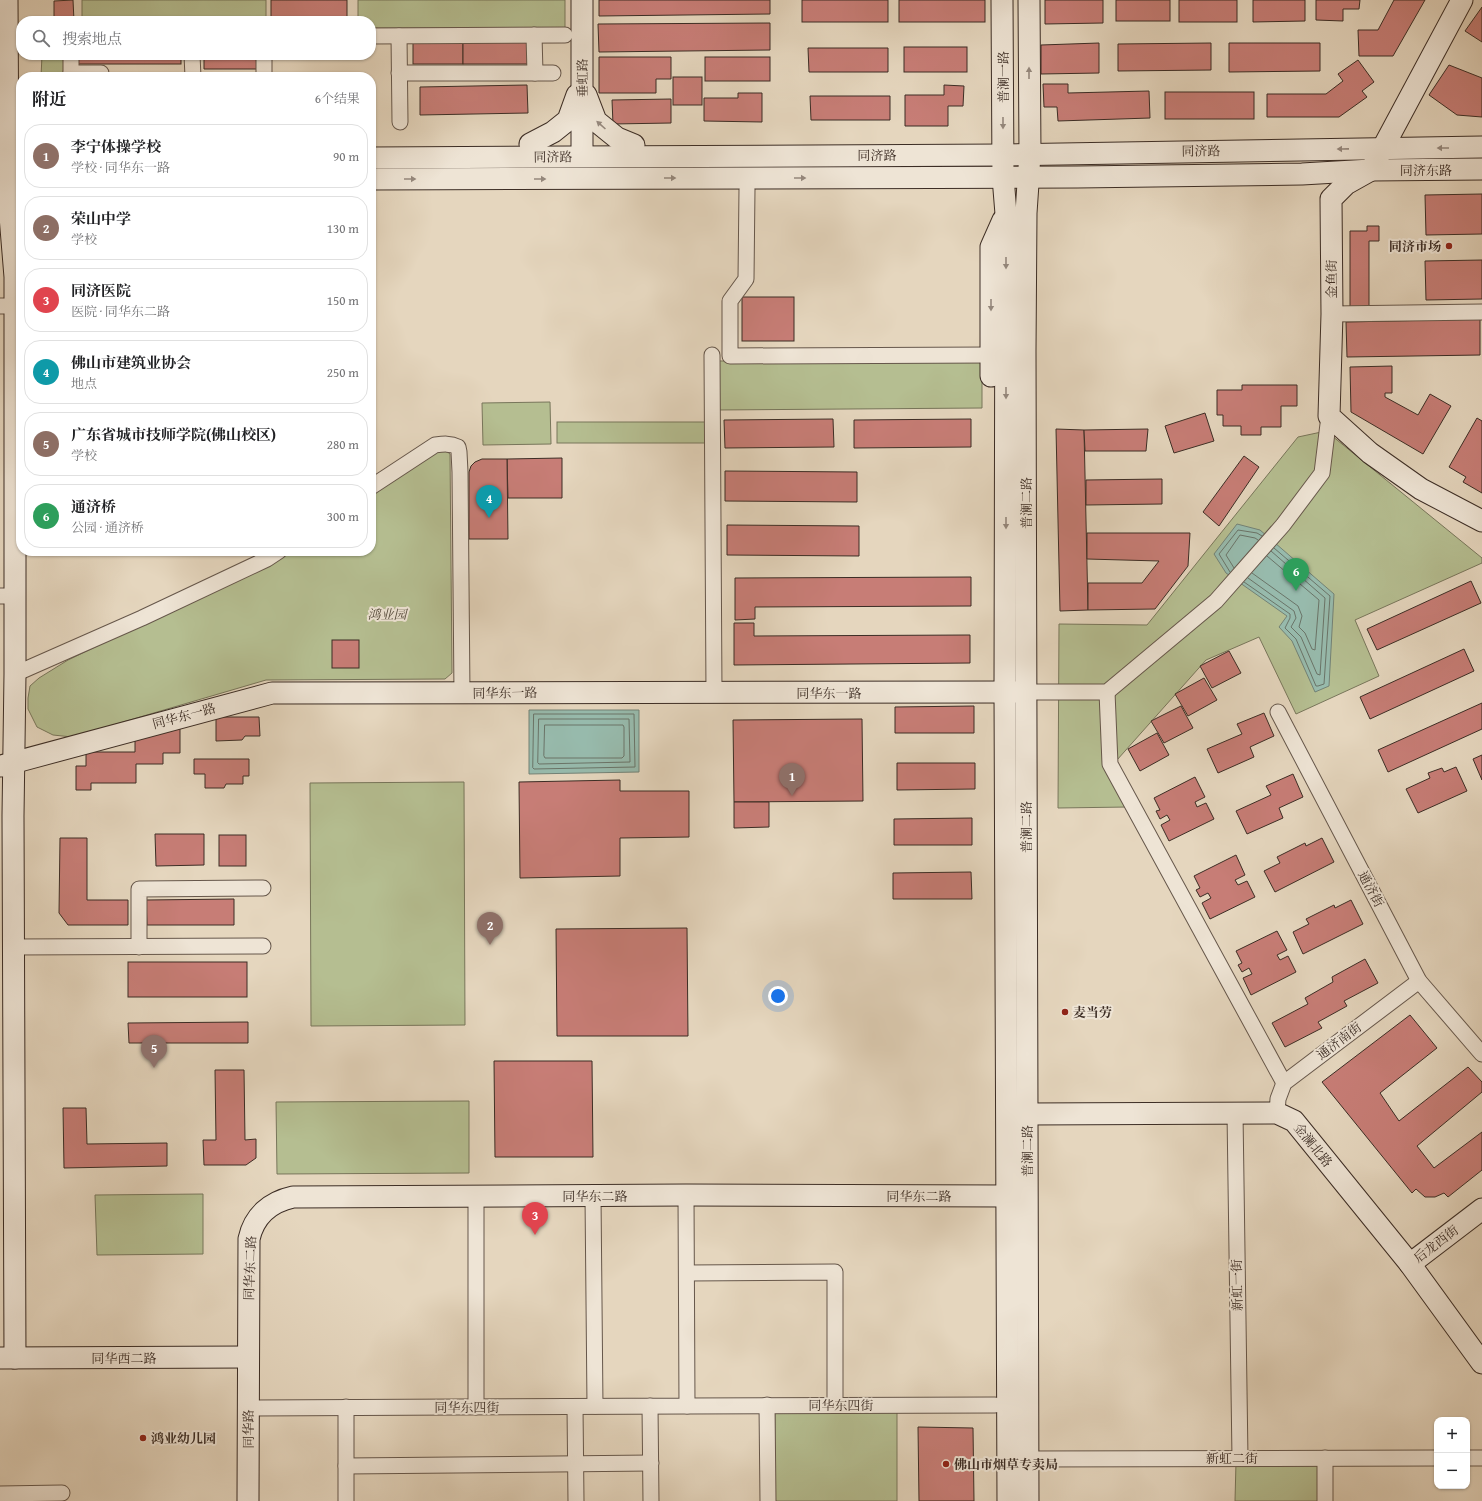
<!DOCTYPE html>
<html lang="zh">
<head>
<meta charset="utf-8">
<style>
	:root { --surface:#fff; --page:#f2f2f2; --text:#202124; --muted:#757577; --line:#e0e0e0; --accent:#7c3aed }
	body { margin:0; font-family:"Gentium Book Plus","Noto Serif SC",serif; background:var(--page); color:var(--text) }
	.controls { position:absolute; right:12px; bottom:12px; display:grid; overflow:hidden; border-radius:8px; box-shadow:0 1px 3px #0004 }
	.controls button { width:36px; height:36px; display:grid; place-items:center; padding:0; border:0; border-bottom:1px solid var(--line); background:var(--surface); color:var(--text); font:20px sans-serif }
	.you { position:absolute; left:778px; top:996px; width:14px; height:14px; margin:-10px; border:3px solid #fff; border-radius:50%; background:#1a73e8; box-shadow:0 0 0 6px #1a73e833 }
	.badge { display:grid; place-items:center; width:26px; height:26px; border-radius:50%; background:var(--accent); color:#fff; font-size:13px; font-weight:700 }
	.pin { position:absolute; translate:-50% -33px; filter:drop-shadow(0 1px 2px #0008) }
	.pin::after { content:''; position:absolute; top:21px; width:14px; height:12px; background:inherit; clip-path:polygon(0 0,100% 0,50% 100%) }
	.list { margin:0; padding:0; list-style:none }
	h2 { display:flex; justify-content:space-between; align-items:center; height:52px; margin:0; padding:0 16px; font-size:17px }
	h2 small { font-size:13px; font-weight:400; color:var(--muted) }
	.list li { display:grid; grid-template-columns:26px 1fr auto; gap:12px; align-items:center; box-sizing:border-box; height:64px; margin:0 8px 8px; padding:0 8px; border:1px solid var(--line); border-radius:16px }
	.list b { display:block; font-size:15px; white-space:nowrap }
	.list p { margin:0; font-size:13px; white-space:nowrap; color:var(--muted) }
	.list em { font-size:13px; font-style:normal; color:var(--muted) }
	.icon { flex:none; width:22px; height:22px; fill:none; stroke:currentColor; stroke-width:2; stroke-linecap:round; stroke-linejoin:round }
	.map { position:relative; flex:none; width:1482px; height:1501px; overflow:hidden }
	.search { position:absolute; background:var(--surface); box-shadow:0 1px 3px #0004; left:16px; top:16px; width:360px; height:44px; display:flex; align-items:center; gap:10px; box-sizing:border-box; padding:0 14px; border-radius:16px; color:var(--muted); font-size:15px }
	.panel { position:absolute; background:var(--surface); box-shadow:0 1px 3px #0004; left:16px; top:72px; width:360px; height:484px; border-radius:16px }
	.map>svg:first-child { display:block }
	.green { fill:#b5be91; stroke:#78765b }
	.water { fill:#97baac; stroke:#738276 }
	.lines { fill:none; stroke-linecap:round; stroke-linejoin:round }
	.shore { stroke:#6a7468; stroke-width:1 }
	.building { fill:#c77d76; stroke:#3c2d25 }
	.street-casing { stroke:#66574b; stroke-width:17 }
	.secondary-casing { stroke:#3c2d25; stroke-width:23 }
	.street { stroke:#eee4d5; stroke-width:15 }
	.secondary { stroke:#eee4d5; stroke-width:21 }
	.oneway { fill:#95887d }
	.poi-dot { fill:#8f2418; stroke:#eee4d5; stroke-width:1.5 }
	.labels { text-anchor:middle; dominant-baseline:central; stroke-width:4; stroke-linejoin:round; paint-order:stroke }
	.street-label { font-size:13px; fill:#3c2d25; stroke:#eee4d5 }
	.poi-label { font-size:13px; font-weight:bold; fill:#3c2d25; stroke:#eee4d5; text-anchor:start }
	.park-label { font-size:13px; font-style:italic; fill:#544a3b; stroke:#eee4d5 }
</style>
</head>
<body>
<div class="map">
<svg width="1482" height="1501" viewBox="0 0 1482 1501">
	<rect width="100%" height="100%" fill="#e5d6be"/>
	<filter id="stains"><feTurbulence type="fractalNoise" baseFrequency=".005" numOctaves="4"/><feColorMatrix values="0 0 0 0 .2 0 0 0 0 .09 0 0 0 0 .02 0 0 0 .5 -.17"/></filter>
	<radialGradient id="worn" r=".72"><stop offset=".6" stop-color="#630" stop-opacity="0"/><stop offset="1" stop-color="#630" stop-opacity=".3"/></radialGradient>
	<g class="green">
		<rect x="82" y="0" width="184" height="21"/>
		<polygon points="358,0 565,0 565,28 371,28 371,21 358,21"/>
		<polygon points="42,55 67,55 67,77 41,77"/>
		<polygon points="982,360 982,408 717,410 717,361"/>
		<polygon points="550,402 551,444 483,445 482,403"/>
		<rect x="557" y="422" width="151" height="21"/>
		<polygon points="1326,431 1482,558 1482,563 1355,620 1379,676 1296,714 1259,637 1206,660 1109,769 1128,807 1058,808 1059,624 1147,625 1298,437"/>
		<polygon points="436,450 445,450 450,454 452,673 445,679 266,680 72,737 53,735 37,727 28,709 28,698 30,686 39,678 68,660 269,564 288,551 371,551 371,493"/>
		<polygon points="464,782 465,1025 311,1026 310,783"/>
		<polygon points="469,1101 469,1173 277,1174 276,1102"/>
		<polygon points="203,1194 203,1254 97,1255 95,1195"/>
		<polygon points="897,1410 897,1501 774,1501 775,1413"/>
		<polygon points="1236,1462 1320,1462 1320,1501 1235,1501"/>
	</g>
	<g class="water">
		<polygon points="1237,524 1260,530 1334,594 1329,686 1315,692 1292,641 1279,627 1287,616 1226,573 1214,554"/>
		<polygon points="529,710 639,710 639,772 529,774"/>
	</g>
	<g class="lines">
		<g class="shore">
			<polyline points="1234,568 1226,555 1240,535 1255,538 1258,540"/>
			<polyline points="1230,572 1219,554 1238,530 1257,533 1262,536"/>
			<polyline points="1252,573 1298,606 1302,616 1299,627 1305,633 1312,649 1315,650 1319,600 1267,556"/>
			<polyline points="1248,578 1294,611 1296,618 1291,627 1301,637 1317,674 1320,675 1325,598 1271,551"/>
			<polyline points="1244,582 1290,614 1290,618 1285,628 1296,639 1316,686 1318,686 1324,684 1330,596 1274,548"/>
			<polygon points="534,714 634,714 635,767 534,769 533,768"/>
			<polygon points="539,719 629,719 630,762 539,764 538,763"/>
			<polygon points="545,725 623,725 624,727 624,756 622,758 545,758 544,756"/>
		</g>
	</g>
	<g class="building">
		<polygon points="73,0 74,21 54,21 54,1"/>
		<rect x="271" y="0" width="76" height="18"/>
		<polygon points="599,0 770,0 770,14 599,16"/>
		<rect x="802" y="0" width="86" height="22"/>
		<rect x="899" y="0" width="86" height="22"/>
		<polygon points="1045,0 1103,0 1103,23 1045,24"/>
		<rect x="1116" y="0" width="54" height="21"/>
		<rect x="1179" y="0" width="58" height="22"/>
		<polygon points="1253,0 1305,0 1305,21 1253,22"/>
		<polygon points="1316,0 1360,0 1359,9 1343,9 1343,21 1316,20"/>
		<polygon points="1394,0 1425,0 1393,56 1359,56 1358,30 1378,30"/>
		<polygon points="1482,7 1482,42 1465,31"/>
		<polygon points="770,23 770,50 599,52 598,24"/>
		<rect x="413" y="41" width="50" height="23"/>
		<rect x="463" y="41" width="67" height="23"/>
		<polygon points="1099,43 1099,73 1041,74 1041,45"/>
		<polygon points="1211,43 1211,70 1118,71 1118,44"/>
		<polygon points="1229,43 1320,43 1320,71 1229,72"/>
		<rect x="904" y="47" width="63" height="25"/>
		<polygon points="808,48 888,48 888,72 809,72"/>
		<rect x="74" y="55" width="107" height="9"/>
		<polygon points="204,55 256,55 257,69 204,69"/>
		<polygon points="599,57 671,57 671,79 656,79 656,93 599,93"/>
		<rect x="705" y="57" width="65" height="24"/>
		<polygon points="1358,60 1374,82 1362,91 1367,97 1339,117 1267,117 1267,94 1326,94 1343,81 1338,74"/>
		<polygon points="1449,65 1482,78 1482,117 1457,115 1429,95"/>
		<rect x="673" y="77" width="29" height="28"/>
		<polygon points="1043,84 1068,84 1068,93 1149,91 1150,118 1058,121 1057,107 1044,107"/>
		<polygon points="527,85 528,113 420,115 420,87"/>
		<polygon points="944,85 964,86 963,106 948,106 948,126 905,126 905,95 944,95"/>
		<rect x="1165" y="92" width="89" height="27"/>
		<polygon points="738,93 762,93 762,122 704,121 704,98 738,98"/>
		<polygon points="810,96 890,96 890,120 811,120"/>
		<polygon points="671,99 671,123 613,124 612,100"/>
		<polygon points="1482,194 1482,234 1426,235 1425,195"/>
		<polygon points="1367,226 1379,226 1379,241 1369,241 1369,310 1350,310 1350,231 1367,231"/>
		<polygon points="1482,260 1482,299 1426,300 1425,261"/>
		<rect x="742" y="297" width="52" height="44"/>
		<polygon points="1480,319 1480,355 1347,357 1346,322"/>
		<polygon points="1392,366 1392,393 1385,393 1385,397 1418,415 1430,394 1451,406 1423,454 1351,412 1350,367"/>
		<polygon points="1242,385 1297,385 1297,406 1281,406 1281,427 1261,427 1261,435 1241,435 1241,426 1223,426 1223,415 1217,415 1217,390 1242,390"/>
		<polygon points="1205,413 1214,441 1174,453 1165,426"/>
		<polygon points="1477,418 1482,421 1482,493 1463,482 1466,477 1449,467"/>
		<polygon points="833,419 834,447 725,448 724,420"/>
		<polygon points="971,419 971,447 854,448 854,420"/>
		<polygon points="1056,429 1084,430 1088,610 1060,611"/>
		<polygon points="1148,429 1146,451 1085,451 1084,430"/>
		<polygon points="1244,456 1259,467 1219,526 1203,512"/>
		<polygon points="562,458 562,498 508,498 507,459"/>
		<polygon points="482,459 507,459 508,539 469,539 469,472 471,466 475,462"/>
		<polygon points="725,471 857,472 857,502 725,501"/>
		<polygon points="1162,479 1162,504 1086,505 1086,480"/>
		<polygon points="727,525 859,526 859,556 727,555"/>
		<polygon points="1087,533 1190,533 1188,566 1155,609 1088,610 1088,583 1142,583 1159,561 1087,559"/>
		<polygon points="971,577 971,606 755,607 755,619 735,620 735,578"/>
		<polygon points="1471,581 1481,603 1377,650 1367,629"/>
		<polygon points="734,623 754,623 754,636 970,635 970,663 734,665"/>
		<rect x="332" y="640" width="27" height="28"/>
		<polygon points="1464,649 1474,671 1370,719 1360,697"/>
		<polygon points="1229,651 1241,673 1212,688 1200,666"/>
		<polygon points="1204,678 1217,700 1188,716 1175,694"/>
		<polygon points="1482,703 1482,729 1388,772 1378,750"/>
		<polygon points="974,706 974,733 895,733 895,707"/>
		<polygon points="1181,706 1193,728 1164,743 1151,721"/>
		<polygon points="1264,713 1274,736 1250,747 1254,757 1218,773 1207,749 1242,734 1237,724"/>
		<polygon points="216,717 259,717 260,736 245,736 242,740 216,741"/>
		<polygon points="862,719 863,801 734,802 733,720"/>
		<polygon points="180,725 180,753 163,753 163,764 136,764 136,783 91,783 91,790 76,790 76,766 86,766 86,752 135,752 135,734"/>
		<polygon points="1157,733 1169,755 1140,771 1128,749"/>
		<polygon points="1482,755 1482,780 1473,759"/>
		<polygon points="194,759 249,759 249,776 243,776 243,784 226,784 224,788 205,788 205,774 194,774"/>
		<polygon points="897,763 975,763 975,789 897,790"/>
		<polygon points="1456,767 1467,791 1418,813 1406,789 1430,778 1428,773 1442,768 1444,772"/>
		<polygon points="1293,774 1303,797 1279,808 1283,818 1247,834 1236,811 1271,795 1266,786"/>
		<polygon points="1195,777 1205,797 1195,802 1197,807 1206,803 1214,819 1169,841 1161,825 1170,820 1167,815 1160,819 1156,811 1160,810 1154,798"/>
		<polygon points="620,780 620,791 689,791 689,837 620,838 620,876 520,878 519,782"/>
		<polygon points="734,802 769,802 769,827 734,828"/>
		<polygon points="972,818 972,845 894,845 894,819"/>
		<polygon points="155,834 204,834 204,865 156,866"/>
		<rect x="219" y="835" width="27" height="31"/>
		<polygon points="60,838 87,838 87,900 128,900 128,925 68,925 59,913"/>
		<polygon points="1322,838 1334,862 1275,892 1264,871 1280,863 1277,857 1305,843 1306,846"/>
		<polygon points="1236,855 1245,875 1235,880 1238,885 1247,881 1255,897 1210,919 1202,903 1211,898 1208,893 1200,897 1196,890 1200,888 1194,876"/>
		<polygon points="971,872 972,899 893,899 893,873"/>
		<polygon points="234,899 234,925 147,925 146,900"/>
		<polygon points="1351,900 1363,924 1303,954 1293,932 1309,924 1306,919 1334,905 1335,908"/>
		<polygon points="687,928 688,1036 557,1036 556,929"/>
		<polygon points="1277,931 1287,950 1277,955 1280,960 1288,956 1296,972 1251,995 1243,978 1252,974 1249,968 1242,972 1238,965 1242,963 1236,951"/>
		<polygon points="1365,959 1378,983 1344,1001 1347,1006 1318,1022 1322,1028 1285,1047 1272,1023 1308,1004 1305,998 1333,982 1332,977"/>
		<rect x="128" y="962" width="119" height="35"/>
		<polygon points="1410,1015 1437,1048 1380,1093 1399,1121 1468,1067 1482,1082 1482,1092 1417,1146 1434,1168 1482,1132 1482,1170 1448,1197 1444,1193 1435,1197 1425,1197 1416,1189 1412,1193 1322,1082"/>
		<polygon points="248,1022 248,1043 129,1043 128,1023"/>
		<polygon points="494,1061 592,1061 593,1157 495,1157"/>
		<polygon points="215,1070 244,1070 245,1140 256,1139 256,1158 246,1165 204,1165 203,1140 216,1140"/>
		<polygon points="63,1108 86,1108 87,1144 167,1143 167,1166 64,1168"/>
		<polygon points="918,1427 973,1428 974,1501 919,1501"/>
	</g>
	<g class="lines">
		<g class="street-casing">
			<g id="street">
				<polyline points="534,35 535,73"/>
				<polyline points="371,36 565,35"/>
				<polyline points="399,36 400,122"/>
				<polyline points="71,55 71,77"/>
				<polyline points="192,55 193,77"/>
				<polyline points="264,55 264,77"/>
				<polyline points="71,73 101,73 101,77"/>
				<polyline points="399,73 553,73"/>
				<polyline points="747,189 746,279 730,301 730,356 991,355"/>
				<polyline points="0,306 15,306"/>
				<polyline points="1332,314 1482,312"/>
				<polyline points="712,355 714,693"/>
				<path d="M 371,487 L 435,445 C 443,444 450,443 458,447 L 459,452 L 460,472 L 462,694"/>
				<polyline points="0,596 16,596"/>
				<polyline points="15,674 142,618 267,559 279,551"/>
				<polyline points="1036,692 1107,692 1216,601 1283,525 1322,473 1329,416"/>
				<polyline points="1107,692 1110,764 1284,1083"/>
				<polyline points="1278,712 1419,981 1482,1054"/>
				<polyline points="13,947 263,946"/>
				<polyline points="139,947 139,889 263,888"/>
				<polyline points="1235,1113 1240,1458"/>
				<polyline points="1277,1113 1278,1099 1284,1083 1419,981"/>
				<polyline points="476,1196 476,1407"/>
				<polyline points="593,1196 595,1406"/>
				<polyline points="687,1273 835,1272 835,1404"/>
				<polyline points="767,1405 768,1501"/>
				<polyline points="650,1406 651,1501"/>
				<polyline points="687,1406 995,1405"/>
				<polyline points="346,1407 346,1501"/>
				<polyline points="575,1407 576,1501"/>
				<polyline points="248,1408 687,1406 686,1195"/>
				<polyline points="1325,1458 1325,1501"/>
				<polyline points="1467,1458 1482,1458"/>
				<polyline points="1027,1459 1437,1458"/>
				<polyline points="346,1466 651,1463"/>
				<polyline points="0,1494 62,1493"/>
			</g>
		</g>
		<g class="secondary-casing">
			<g id="secondary">
				<polyline points="7,0 8,181 10,216 15,277 15,674 13,816 15,1358"/>
				<polyline points="582,0 582,156"/>
				<polyline points="1002,0 1003,177 1006,214 1005,692 1008,1501"/>
				<polyline points="1462,0 1371,170 1346,184 1331,199 1332,314 1329,416 1370,453 1421,489 1482,521"/>
				<polyline points="586,95 596,121 617,138 634,145"/>
				<polyline points="530,144 553,132 568,120 577,95"/>
				<polyline points="371,158 1003,155 1482,147"/>
				<polyline points="371,179 1077,177 1302,174 1371,170 1482,169"/>
				<polyline points="991,376 991,247 1003,220"/>
				<polyline points="1,766 272,693 1020,692"/>
				<polyline points="1027,1114 1277,1113 1294,1121 1410,1264 1482,1363"/>
				<polyline points="1410,1264 1482,1209"/>
				<polyline points="1,1358 248,1357"/>
				<path d="M 248,1501 L 249,1239 C 254,1216 270,1202 293,1197 L 686,1195 L 1007,1196"/>
				<polyline points="1028,1501 1025,351 1026,213 1030,154 1029,0"/>
			</g>
		</g>
		<use href="#street" class="street"/>
		<use href="#secondary" class="secondary"/>
	</g>
	<defs><path id="oneway-solid" d="M-6-.8H1V-3.2L6.5 0L1 3.2V.8H-6Z"/></defs>
	<g class="oneway">
		<use href="#oneway-solid" transform="translate(1029 73) rotate(-90)"/>
		<use href="#oneway-solid" transform="translate(1003 123) rotate(90)"/>
		<use href="#oneway-solid" transform="translate(601 125) rotate(-138)"/>
		<use href="#oneway-solid" transform="translate(1443 148) rotate(180)"/>
		<use href="#oneway-solid" transform="translate(1343 149) rotate(179)"/>
		<use href="#oneway-solid" transform="translate(670 178)"/>
		<use href="#oneway-solid" transform="translate(800 178)"/>
		<use href="#oneway-solid" transform="translate(410 179)"/>
		<use href="#oneway-solid" transform="translate(540 179)"/>
		<use href="#oneway-solid" transform="translate(1006 263) rotate(90)"/>
		<use href="#oneway-solid" transform="translate(991 305) rotate(90)"/>
		<use href="#oneway-solid" transform="translate(1006 393) rotate(90)"/>
		<use href="#oneway-solid" transform="translate(1006 523) rotate(90)"/>
	</g>
	<g class="poi-dot">
		<circle cx="1449" cy="246" r="4"/>
		<circle cx="1065" cy="1012" r="4"/>
		<circle cx="143" cy="1438" r="4"/>
		<circle cx="946" cy="1464" r="4"/>
	</g>
	<g class="labels">
		<g class="street-label">
			<text transform="translate(1003 77) rotate(-90)">普澜一路</text>
			<text transform="translate(582 78) rotate(-90)">垂虹路</text>
			<text transform="translate(1201 151) rotate(-1)">同济路</text>
			<text x="877" y="155">同济路</text>
			<text transform="translate(553 157) rotate(-1)">同济路</text>
			<text x="1426" y="170">同济东路</text>
			<text transform="translate(1331 279) rotate(-90)">金鱼街</text>
			<text transform="translate(1026 503) rotate(-90)">普澜二路</text>
			<text transform="translate(505 693) rotate(-1)">同华东一路</text>
			<text x="829" y="693">同华东一路</text>
			<text transform="translate(184 716) rotate(-15)">同华东一路</text>
			<text transform="translate(1026 827) rotate(-90)">普澜二路</text>
			<text transform="translate(1371 889) rotate(62)">通济街</text>
			<text transform="translate(1339 1041) rotate(-37)">通济南街</text>
			<text transform="translate(1313 1145) rotate(51)">金澜北路</text>
			<text transform="translate(1027 1151) rotate(-90)">普澜二路</text>
			<text x="595" y="1196">同华东二路</text>
			<text x="919" y="1196">同华东二路</text>
			<text transform="translate(1436 1244) rotate(-37)">后龙西街</text>
			<text transform="translate(250 1268) rotate(-88)">同华东二路</text>
			<text transform="translate(1237 1285) rotate(-91)">新虹一街</text>
			<text x="124" y="1358">同华西二路</text>
			<text x="841" y="1405">同华东四街</text>
			<text x="467" y="1407">同华东四街</text>
			<text transform="translate(248 1429) rotate(-90)">同华路</text>
			<text x="1232" y="1458">新虹二街</text>
		</g>
		<g class="poi-label">
			<text x="1441" y="246" text-anchor="end">同济市场</text>
			<text x="1073" y="1012">麦当劳</text>
			<text x="151" y="1438">鸿业幼儿园</text>
			<text x="954" y="1464">佛山市烟草专卖局</text>
		</g>
		<g class="park-label">
			<text x="387" y="614">鸿业园</text>
		</g>
	</g>
	<rect width="100%" height="100%" filter="url(#stains)"/>
	<rect width="100%" height="100%" fill="url(#worn)"/>
</svg>
<div class="controls">
<button>+</button>
<button>−</button>
</div>
<div class="you"></div>
<div class="pin badge" style="left:792px;top:796px;background:#8d6e63">1</div>
<div class="pin badge" style="left:490px;top:945px;background:#8d6e63">2</div>
<div class="pin badge" style="left:535px;top:1235px;background:#e0444e">3</div>
<div class="pin badge" style="left:489px;top:518px;background:#0f9aa8">4</div>
<div class="pin badge" style="left:154px;top:1068px;background:#8d6e63">5</div>
<div class="pin badge" style="left:1296px;top:591px;background:#2e9e5b">6</div>
<div class="search"><svg class="icon" aria-label="search" viewBox="0 0 24 24"><circle cx="10" cy="10" r="6"/><path d="M15 15l6 6"/></svg>搜索地点</div>
<section class="panel">
<h2>附近<small>6个结果</small></h2>
<ul class="list">
<li><span class="badge" style="background:#8d6e63">1</span><div><b>李宁体操学校</b><p>学校 · 同华东一路</p></div><em>90 m</em></li>
<li><span class="badge" style="background:#8d6e63">2</span><div><b>荣山中学</b><p>学校</p></div><em>130 m</em></li>
<li><span class="badge" style="background:#e0444e">3</span><div><b>同济医院</b><p>医院 · 同华东二路</p></div><em>150 m</em></li>
<li><span class="badge" style="background:#0f9aa8">4</span><div><b>佛山市建筑业协会</b><p>地点</p></div><em>250 m</em></li>
<li><span class="badge" style="background:#8d6e63">5</span><div><b>广东省城市技师学院(佛山校区)</b><p>学校</p></div><em>280 m</em></li>
<li><span class="badge" style="background:#2e9e5b">6</span><div><b>通济桥</b><p>公园 · 通济桥</p></div><em>300 m</em></li>
</ul>
</section>
</div>
</body>
</html>
